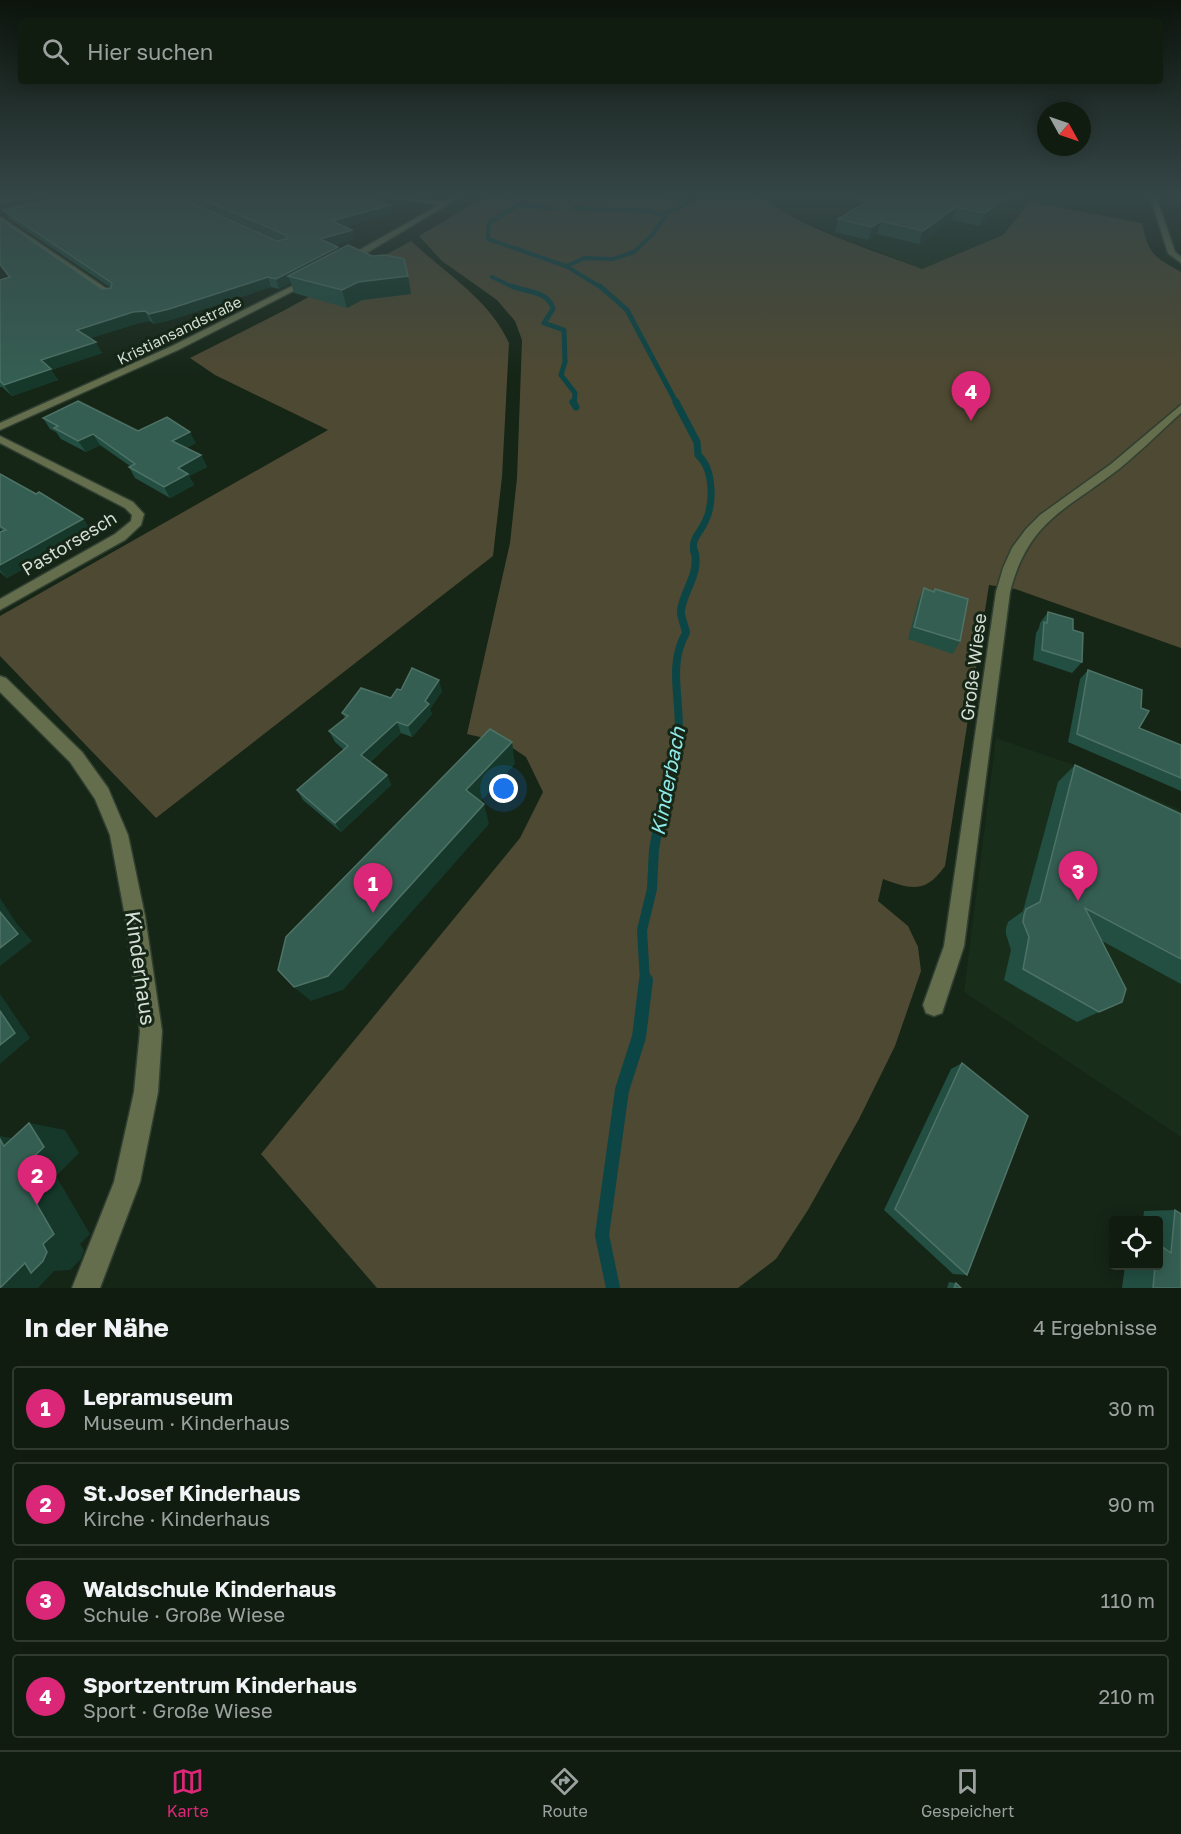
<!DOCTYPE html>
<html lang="de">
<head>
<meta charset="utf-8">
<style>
	:root { --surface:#101c10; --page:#1e291e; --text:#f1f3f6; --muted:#9ca19f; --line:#303a30; --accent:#db2777 }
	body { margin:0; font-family:"Golos Text",sans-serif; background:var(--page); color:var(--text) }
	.controls { position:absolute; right:18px; bottom:18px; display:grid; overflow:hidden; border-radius:6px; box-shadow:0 3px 15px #0003 }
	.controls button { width:54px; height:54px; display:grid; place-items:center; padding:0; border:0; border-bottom:2px solid var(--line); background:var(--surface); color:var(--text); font:30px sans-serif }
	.compass { position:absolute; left:1037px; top:102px; width:54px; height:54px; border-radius:50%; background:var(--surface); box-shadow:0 3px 15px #0003; rotate:130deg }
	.you { position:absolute; left:504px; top:789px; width:21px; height:21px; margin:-15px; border:4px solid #fff; border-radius:50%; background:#1a73e8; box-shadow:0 0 0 9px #1a73e833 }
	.badge { display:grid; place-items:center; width:39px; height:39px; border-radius:50%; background:var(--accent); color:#fff; font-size:20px; font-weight:700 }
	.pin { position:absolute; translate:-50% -50px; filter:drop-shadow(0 2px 3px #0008) }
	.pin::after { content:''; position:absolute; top:32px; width:21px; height:18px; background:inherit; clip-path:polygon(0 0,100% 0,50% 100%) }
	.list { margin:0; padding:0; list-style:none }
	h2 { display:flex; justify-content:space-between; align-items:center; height:78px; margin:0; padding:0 24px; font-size:26px }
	h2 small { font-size:20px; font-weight:400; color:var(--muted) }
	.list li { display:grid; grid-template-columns:39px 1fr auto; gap:18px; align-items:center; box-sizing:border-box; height:84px; margin:0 12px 12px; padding:0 12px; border:2px solid var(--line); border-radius:6px }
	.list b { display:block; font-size:22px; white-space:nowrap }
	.list p { margin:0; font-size:20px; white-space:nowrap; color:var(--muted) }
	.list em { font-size:20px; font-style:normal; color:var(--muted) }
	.icon { flex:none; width:33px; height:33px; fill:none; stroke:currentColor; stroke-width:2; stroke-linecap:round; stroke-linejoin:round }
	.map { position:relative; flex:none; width:1181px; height:1288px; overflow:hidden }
	.search { position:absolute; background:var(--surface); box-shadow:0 3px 15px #0003; left:18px; right:18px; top:18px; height:66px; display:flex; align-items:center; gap:15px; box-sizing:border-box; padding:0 21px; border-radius:6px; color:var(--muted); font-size:22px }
	.sheet { height:462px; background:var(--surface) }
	nav { display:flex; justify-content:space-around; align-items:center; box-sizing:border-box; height:84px; border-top:2px solid var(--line); background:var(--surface); font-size:16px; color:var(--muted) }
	nav a { display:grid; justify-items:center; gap:3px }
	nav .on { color:var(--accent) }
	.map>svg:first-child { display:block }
	.built { fill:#182e1a }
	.green { fill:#4e4932 }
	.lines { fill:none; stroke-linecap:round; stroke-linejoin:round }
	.stream-far5 { stroke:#0c4546; stroke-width:4 }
	.stream-far4 { stroke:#0c4546; stroke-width:5 }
	.stream-far3 { stroke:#0c4546; stroke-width:7 }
	.stream-far2 { stroke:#0c4546; stroke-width:8 }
	.stream-far1 { stroke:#0c4546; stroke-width:10 }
	.stream { stroke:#0c4546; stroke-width:14 }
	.minor-casing { stroke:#303f31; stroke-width:3 }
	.minor { fill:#646e4d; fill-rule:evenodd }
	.wall { fill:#224f42 }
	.shaded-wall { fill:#15382a }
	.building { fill:#355e52; stroke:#4e7266; stroke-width:1.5 }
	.labels { text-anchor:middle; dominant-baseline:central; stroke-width:6; stroke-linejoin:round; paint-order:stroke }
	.far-street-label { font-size:15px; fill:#d4ded4; stroke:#152516 }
	.street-label { font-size:18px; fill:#d4ded4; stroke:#152516 }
	.water-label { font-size:20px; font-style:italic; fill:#90e9e9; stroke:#152516 }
	.near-street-label { font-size:21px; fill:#d4ded4; stroke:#152516 }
</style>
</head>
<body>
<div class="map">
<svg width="1181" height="1288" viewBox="0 0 1181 1288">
	<rect width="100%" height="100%" fill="#152516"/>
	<g class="built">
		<polygon points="763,196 1021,196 1017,200 1030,202 1003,235 922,269 802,221 781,211"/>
		<polygon points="996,738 1068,763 1181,810 1181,1137 964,992"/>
	</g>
	<g class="green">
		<path d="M 486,196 L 662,196 L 685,199 L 687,204 L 699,198 L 763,196 C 787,224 884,254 922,269 L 1003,235 L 1030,202 L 1142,223 C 1149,255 1153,256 1181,272 L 1181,648 L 1015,589 L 989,585 L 945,866 C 926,893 912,890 883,879 L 878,901 L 908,926 L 918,947 L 921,971 L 895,1046 L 859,1119 L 808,1210 L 776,1259 L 738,1288 L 377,1288 L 261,1154 L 520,838 L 543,792 L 526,757 L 505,743 L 467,734 L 510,543 L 517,478 L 522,340 L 515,321 L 497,300 L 442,261 L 419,236 Z"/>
		<path d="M 411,241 C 445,273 490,300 509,343 L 502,477 L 493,556 L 156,818 L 0,656 L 0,616 L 328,430 L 215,375 L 190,358 L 283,311 Z"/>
	</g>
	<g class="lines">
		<g class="stream-far5">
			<polyline points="533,196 489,223 488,239 566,266 602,288"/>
			<polyline points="518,205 553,208"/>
			<polyline points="662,214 687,204"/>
			<polyline points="567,266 584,258 613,259 634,252 653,234 665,217 651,211 573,208"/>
			<polyline points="492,277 515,288"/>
		</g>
		<g class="stream-far4">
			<path d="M 512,286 C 527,293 548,290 553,309 L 544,323 L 564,330 L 565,362 L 561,375 L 575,393 L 574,404"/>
			<polyline points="600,286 627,310 677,404"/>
		</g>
		<g class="stream-far3">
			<polyline points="573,402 576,407"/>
			<path d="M 676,402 L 697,442 L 698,455 C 714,469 714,504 705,522 C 700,533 691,538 694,552"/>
		</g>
		<path class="stream-far2" d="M 678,741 C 683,705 666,667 686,633 C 685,626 680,616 681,610 C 684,589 701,573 694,550"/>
		<polyline class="stream-far1" points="645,982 642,930 652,889 654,849 667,781 679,739"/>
		<polyline class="stream" points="613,1288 602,1235 622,1090 639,1037 646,980"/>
		<g class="minor-casing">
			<g id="minor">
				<polygon points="380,196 444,202 455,196 462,196 348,264 342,264 342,260 439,205"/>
				<polygon points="1150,196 1156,196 1175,252 1181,257 1181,263 1168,253"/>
				<polygon points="0,217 2,218 116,295 109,297 0,222"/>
				<polygon points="308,278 315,280 178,350 0,430 0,423 172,346"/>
				<path d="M 1181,405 L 1181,413 C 1160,432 1141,451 1119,469 C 1065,511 1029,520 1010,592 L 964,946 L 942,1013 L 934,1016 L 926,1013 L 923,1005 L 944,946 L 996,592 L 1003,568 L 1012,548 L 1026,529 L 1040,515 L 1111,464 Z"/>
				<polygon points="0,436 133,502 144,514 141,525 125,540 0,610 0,599 115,534 131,521 132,515 125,508 0,443"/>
				<polygon points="0,676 6,678 82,752 108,788 128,835 145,916 162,1031 158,1092 140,1182 100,1288 72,1288 114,1182 134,1092 140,1031 125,916 110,835 95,799 70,762 0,692"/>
			</g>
		</g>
		<use href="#minor" class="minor"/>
	</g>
	<g class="wall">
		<polygon points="0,196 277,241 280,241 179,196 370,196 392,214 345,227 354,239 334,245 339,250 408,276 411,294 362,300 347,308 294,293 291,283 279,289 271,287 174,319 154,324 150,321 139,323 90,338 102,353 51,370 58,380 12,396 2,387 0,387 0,280 9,278 0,266 0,219 102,289 111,288 9,219 5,212 0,213"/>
		<polygon points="838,196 1011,196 1007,203 980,226 952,220 919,244 877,234 868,240 835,232 838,219 866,202"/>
		<polygon points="43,418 138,431 196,443 186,448 201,455 207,467 189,476 194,485 170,498 135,478 129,467 130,466 100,445 86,452 61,439 56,432 50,429"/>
		<polygon points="0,474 83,519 91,531 7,578 0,572 0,532 2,531 0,529"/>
		<polygon points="924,588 934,591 935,589 960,641 953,654 908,639 918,601"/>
		<polygon points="1048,612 1073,630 1082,662 1072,673 1033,660 1036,633 1039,628 1040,623"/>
		<polygon points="1088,670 1139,728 1181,745 1181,791 1068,742 1080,679"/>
		<polygon points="401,690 442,691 430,709 432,714 412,737 401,733 370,762 387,775 391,785 341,832 303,800 297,790 344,750 335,742 329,731 345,718 342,713 391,698"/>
		<polygon points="1075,765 1181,814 1181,984 1102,941 1099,1012 1077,1022 1004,980 1011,950 1006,934 1006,928 1008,922 1023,911 1058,782"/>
		<polygon points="962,1063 967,1275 953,1274 884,1210 951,1069"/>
		<polygon points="1175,1210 1181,1288 1122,1288 1125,1266 1158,1266 1158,1221 1143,1221 1144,1211"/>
		<polygon points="949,1282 956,1283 961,1288 947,1288"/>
	</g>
	<g class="shaded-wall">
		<polygon points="33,196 77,196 3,210 5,212 0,213 0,203"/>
		<polygon points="1006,196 1011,196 1007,203 980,226 985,213"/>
		<polygon points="390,205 392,214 334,230 332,221"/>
		<polygon points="956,207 952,220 919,244 923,231"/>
		<polygon points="881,221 877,234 868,240 872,227"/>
		<polygon points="352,230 354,239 323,249 320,239"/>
		<polygon points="338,247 340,257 288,276 291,283 279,289 276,279"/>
		<polygon points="408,276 411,294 362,300 347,308 342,290 358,282"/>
		<polygon points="268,277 271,287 174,319 154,324 149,314"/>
		<polygon points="145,311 150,321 139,323 83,341 77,330 133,312"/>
		<polygon points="96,342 102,353 51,370 58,380 12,396 4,385 41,360"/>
		<polygon points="190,432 196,443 178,452 172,441"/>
		<polygon points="93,434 100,445 86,452 78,441"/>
		<polygon points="201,455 207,467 189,476 194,485 170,498 164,487 178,468"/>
		<polygon points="83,519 91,531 7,578 0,570 0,565"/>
		<polygon points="439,680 442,691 430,709 432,714 412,737 408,726"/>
		<polygon points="397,722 401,733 366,765 361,755"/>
		<polygon points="512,742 515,764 472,811 466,790"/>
		<polygon points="387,775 391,785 341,832 335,823"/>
		<polygon points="484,804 489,824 343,990 311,1001 294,987"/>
		<polygon points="0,898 17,924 32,941 0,966 0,948 3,916 0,912"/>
		<polygon points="0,994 30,1038 0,1064"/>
		<polygon points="29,1123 65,1130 79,1153 56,1176 90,1234 80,1244 84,1250 81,1259 70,1270 54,1271 38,1288 0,1288 43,1244 4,1146 0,1139 0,1136 36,1142"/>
	</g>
	<g class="building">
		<polygon points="0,196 33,196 0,203"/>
		<polygon points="66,196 177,196 277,241 287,239 286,235 195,196 370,196 390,205 332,221 352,230 320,239 338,247 276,279 268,277 169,309 149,314 145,311 133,312 77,330 96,342 41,360 51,369 4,385 0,381 0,280 10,277 0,264 0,219 102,289 111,288 112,283 3,210"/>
		<polygon points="877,196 1006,196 985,213 956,207 923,231 881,221 872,227 838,219"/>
		<polygon points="348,245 372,256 385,255 404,259 408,276 358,282 342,290 288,276"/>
		<polygon points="78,401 138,431 167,417 190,432 172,441 201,455 178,468 188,474 164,487 129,467 135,464 93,434 78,441 54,428 58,426 43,418"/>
		<polygon points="0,474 36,494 39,492 83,519 0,565 0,532 6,530 0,526"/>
		<polygon points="924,588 934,592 935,589 968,599 960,641 914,627"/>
		<polygon points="1048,612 1073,619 1073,630 1083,633 1082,662 1042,650 1044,622 1047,623"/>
		<polygon points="412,668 439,680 425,701 429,704 408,726 397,722 361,755 387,775 335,823 297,790 348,746 329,731 348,716 342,713 361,688 391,698 397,689 401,690"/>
		<polygon points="1088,670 1142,690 1141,708 1149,711 1139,728 1181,745 1181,778 1077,734"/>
		<polygon points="490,729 512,742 466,790 484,804 328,976 294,987 278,970 286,937"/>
		<polygon points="1075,765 1181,814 1181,959 1085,908 1126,989 1122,1002 1099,1012 1023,969 1029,937 1023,922 1024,915 1026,909 1040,902"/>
		<polygon points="0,912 18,934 0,948"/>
		<polygon points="0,1011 15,1033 0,1045"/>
		<polygon points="962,1063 1028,1116 967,1275 895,1209"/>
		<polygon points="29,1123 44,1147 18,1172 54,1234 43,1244 47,1252 43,1261 31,1273 25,1263 0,1288 0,1139 4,1146"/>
		<polygon points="1175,1210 1181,1214 1181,1288 1153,1288 1155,1266 1158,1266 1158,1244 1171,1253"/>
		<polygon points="956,1283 961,1288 954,1288"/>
	</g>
	<linearGradient id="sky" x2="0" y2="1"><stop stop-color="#0c140c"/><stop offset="0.52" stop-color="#354647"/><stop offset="1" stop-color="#354647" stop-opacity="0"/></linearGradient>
	<rect width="1181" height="376" fill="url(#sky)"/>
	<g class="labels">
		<g class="far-street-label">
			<text transform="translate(179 330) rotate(-26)">Kristiansandstraße</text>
		</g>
		<g class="street-label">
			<text transform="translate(69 543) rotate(-31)">Pastorsesch</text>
			<text transform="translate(973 667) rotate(-83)">Große Wiese</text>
		</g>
		<g class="water-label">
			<text transform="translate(667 781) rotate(-79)">Kinderbach</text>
		</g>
		<g class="near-street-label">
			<text transform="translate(141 968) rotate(82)">Kinderhaus</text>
		</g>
	</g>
</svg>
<div class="controls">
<button><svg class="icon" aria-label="locate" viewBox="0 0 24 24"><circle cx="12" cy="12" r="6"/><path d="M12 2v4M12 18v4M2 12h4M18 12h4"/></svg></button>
</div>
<svg class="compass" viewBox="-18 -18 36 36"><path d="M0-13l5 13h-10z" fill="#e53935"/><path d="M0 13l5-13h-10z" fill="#9ca19f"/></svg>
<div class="you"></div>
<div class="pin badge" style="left:373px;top:913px">1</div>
<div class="pin badge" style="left:37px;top:1205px">2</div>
<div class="pin badge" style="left:1078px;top:901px">3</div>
<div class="pin badge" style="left:971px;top:421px">4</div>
<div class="search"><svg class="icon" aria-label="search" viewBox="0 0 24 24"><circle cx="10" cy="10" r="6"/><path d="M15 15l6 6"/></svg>Hier suchen</div>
</div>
<section class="sheet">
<h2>In der Nähe<small>4 Ergebnisse</small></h2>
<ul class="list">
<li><span class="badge">1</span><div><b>Lepramuseum</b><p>Museum · Kinderhaus</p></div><em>30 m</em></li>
<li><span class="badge">2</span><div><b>St.Josef Kinderhaus</b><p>Kirche · Kinderhaus</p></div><em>90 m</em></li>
<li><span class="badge">3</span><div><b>Waldschule Kinderhaus</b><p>Schule · Große Wiese</p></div><em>110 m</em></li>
<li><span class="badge">4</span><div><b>Sportzentrum Kinderhaus</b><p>Sport · Große Wiese</p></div><em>210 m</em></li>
</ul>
</section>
<nav>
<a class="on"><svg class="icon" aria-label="map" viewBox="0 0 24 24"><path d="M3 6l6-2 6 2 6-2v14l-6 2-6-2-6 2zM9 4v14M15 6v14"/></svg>Karte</a>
<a><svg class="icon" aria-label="directions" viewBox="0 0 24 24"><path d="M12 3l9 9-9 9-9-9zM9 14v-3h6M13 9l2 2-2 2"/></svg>Route</a>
<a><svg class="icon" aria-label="saved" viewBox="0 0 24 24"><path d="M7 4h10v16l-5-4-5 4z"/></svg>Gespeichert</a>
</nav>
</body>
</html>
